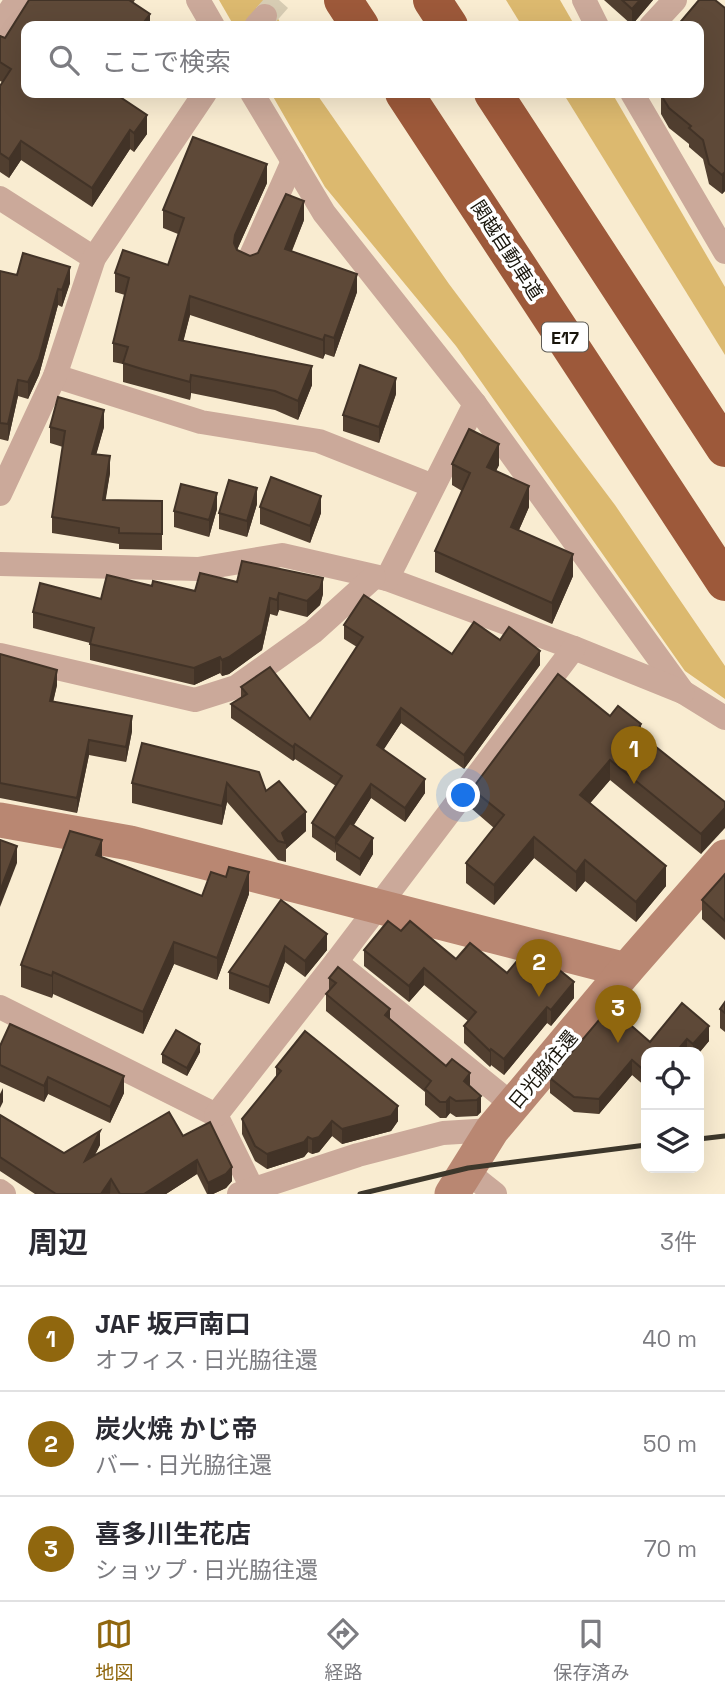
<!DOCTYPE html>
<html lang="ja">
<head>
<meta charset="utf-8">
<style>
	:root { --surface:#fff; --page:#f2f2f3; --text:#2b2b33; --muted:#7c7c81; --line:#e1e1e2; --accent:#90670e }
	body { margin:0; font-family:"Space Grotesk","Noto Sans JP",sans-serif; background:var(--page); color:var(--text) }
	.controls { position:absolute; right:21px; bottom:21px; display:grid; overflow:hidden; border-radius:14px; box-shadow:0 7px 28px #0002 }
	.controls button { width:63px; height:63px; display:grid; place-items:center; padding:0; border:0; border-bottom:2px solid var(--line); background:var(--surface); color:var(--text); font:35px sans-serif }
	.you { position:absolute; left:464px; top:796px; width:24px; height:24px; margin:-18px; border:5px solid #fff; border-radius:50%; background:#1a73e8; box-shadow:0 0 0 10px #1a73e833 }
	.badge { display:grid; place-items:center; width:46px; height:46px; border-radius:50%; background:var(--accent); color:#fff; font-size:23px; font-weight:700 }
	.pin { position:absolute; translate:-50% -58px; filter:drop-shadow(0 2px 4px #0008) }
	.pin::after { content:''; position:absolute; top:37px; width:24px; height:21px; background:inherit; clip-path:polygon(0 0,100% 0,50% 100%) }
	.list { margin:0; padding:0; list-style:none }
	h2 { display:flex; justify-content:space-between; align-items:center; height:91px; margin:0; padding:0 28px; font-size:30px }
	h2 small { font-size:23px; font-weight:400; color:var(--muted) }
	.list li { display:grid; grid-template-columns:46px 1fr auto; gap:21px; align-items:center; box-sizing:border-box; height:105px; padding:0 28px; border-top:2px solid var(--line) }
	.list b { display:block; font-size:26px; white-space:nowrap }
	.list p { margin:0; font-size:23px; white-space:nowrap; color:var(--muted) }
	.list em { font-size:23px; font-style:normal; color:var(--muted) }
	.icon { flex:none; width:38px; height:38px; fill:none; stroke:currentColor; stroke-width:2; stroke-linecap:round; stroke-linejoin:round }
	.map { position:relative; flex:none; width:725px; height:1194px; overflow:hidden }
	.search { position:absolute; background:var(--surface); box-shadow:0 7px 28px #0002; left:21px; right:21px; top:21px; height:77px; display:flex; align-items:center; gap:18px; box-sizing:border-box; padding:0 24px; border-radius:14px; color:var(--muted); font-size:26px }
	.sheet { height:406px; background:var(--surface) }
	nav { display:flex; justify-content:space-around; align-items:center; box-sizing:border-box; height:98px; border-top:2px solid var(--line); background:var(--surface); font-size:19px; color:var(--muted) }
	nav a { display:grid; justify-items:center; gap:4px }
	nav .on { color:var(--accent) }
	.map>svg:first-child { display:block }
	.forest { fill:#dcb96f }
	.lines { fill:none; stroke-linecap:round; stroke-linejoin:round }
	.street-tunnel { stroke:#d7ccb3; stroke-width:24; stroke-dasharray:24 12; stroke-linecap:butt }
	.street { stroke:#cba99a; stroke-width:24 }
	.secondary { stroke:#b98772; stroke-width:35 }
	.highway { stroke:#9d593a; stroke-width:38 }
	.rail { stroke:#3d372b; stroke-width:5 }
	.wall { fill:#513f30 }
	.shaded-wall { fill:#423327 }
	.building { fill:#5e4938; stroke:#423327; stroke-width:2 }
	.labels { text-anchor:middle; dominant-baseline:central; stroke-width:7; stroke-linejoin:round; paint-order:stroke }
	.shield { fill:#fff; stroke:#5d5a54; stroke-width:2 }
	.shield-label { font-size:18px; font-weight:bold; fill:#18140a }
	.street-label { font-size:19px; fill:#18140a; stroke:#fff }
</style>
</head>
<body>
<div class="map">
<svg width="725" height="1194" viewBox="0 0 725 1194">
	<rect width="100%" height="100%" fill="#f9ecd1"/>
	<g class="forest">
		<polygon points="219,0 268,0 282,26 234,26"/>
		<polygon points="506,0 560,0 575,26 522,26"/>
		<polygon points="271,93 316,93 449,284 615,505 725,666 725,699 685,671 456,346 325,187"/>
		<polygon points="563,93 612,93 725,287 725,355"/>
	</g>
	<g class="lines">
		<polyline class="street-tunnel" points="265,16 279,0"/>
		<g class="street">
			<polyline points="198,0 213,26"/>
			<polyline points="584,0 597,26"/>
			<polyline points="0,26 17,0"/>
			<polyline points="256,26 265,16"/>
			<polyline points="651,26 675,0"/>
			<polyline points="252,93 324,213 475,404 683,692 725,718"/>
			<polyline points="632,93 725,252"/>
			<polyline points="0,198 94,258"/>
			<polyline points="249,260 293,161"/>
			<polyline points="55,376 201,422 319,441 433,486"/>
			<polyline points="0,494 55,376 94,258 205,93"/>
			<polyline points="0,564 198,569 282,555 387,579 574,648 683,692"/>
			<polyline points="387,579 475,404"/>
			<polyline points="0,655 195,700 236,687 313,632 374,577"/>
			<polyline points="336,962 513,1105"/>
			<polyline points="0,1007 216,1115 252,1188"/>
			<polyline points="216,1115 336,962 574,648"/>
			<polyline points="466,1171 495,1194"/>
			<polyline points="0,1191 4,1194"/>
			<polyline points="239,1194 358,1155 443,1133 492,1130"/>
		</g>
		<g class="secondary">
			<polyline points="0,820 130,843 626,970"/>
			<polyline points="452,1194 492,1130 626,970 725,857"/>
		</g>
		<g class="highway">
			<polyline points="343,0 360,26"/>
			<polyline points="432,0 449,26"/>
			<polyline points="404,93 725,582"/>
			<polyline points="493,93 725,448"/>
		</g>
		<g class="rail">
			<polyline points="699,1139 725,1136"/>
			<polyline points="360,1194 468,1168 646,1145"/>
		</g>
	</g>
	<g class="wall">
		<polygon points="29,0 135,0 133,3 150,14 150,26 26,26 26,93 123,93 120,97 147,115 147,134 134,152 130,149 92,207 21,160 9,178 0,172 0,86 2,82 0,81 0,35 5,38"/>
		<polygon points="604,0 653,0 632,25"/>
		<polygon points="725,8 725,191 722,194 709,184 703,159 689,147 689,144 669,128 661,114 661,95 662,93 699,93"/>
		<polygon points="267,183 237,250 250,256 258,253 304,220 292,251 357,292 334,357 325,354 323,359 190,315 183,341 312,385 298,420 275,410 191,393 190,400 123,382 123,364 113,362 113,343 125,295 115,292 115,273 168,265 178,234 163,228 163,210"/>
		<polygon points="0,271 17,275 70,283 62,307 58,305 39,375 28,399 18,396 8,441 0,439"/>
		<polygon points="396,394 379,443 343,431 343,415"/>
		<polygon points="50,427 104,427 96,454 110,473 105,500 162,501 162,550 119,549 119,544 52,533 52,517 63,447 50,443"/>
		<polygon points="452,464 499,465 496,471 529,507 519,530 573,576 552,624 435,572 435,551 462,491 452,485"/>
		<polygon points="257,504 247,537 219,529 219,513"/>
		<polygon points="260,507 321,513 310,543 260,524"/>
		<polygon points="217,509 209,537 174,527 174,511"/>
		<polygon points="237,582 323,594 320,605 307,617 279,610 277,616 270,614 262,650 229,674 222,676 220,673 194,685 90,660 90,643 33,628 33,612 101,599 152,586 195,591"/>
		<polygon points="344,625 452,654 500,640 540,665 464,769 401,723 383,750 425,793 405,822 371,798 354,825 373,854 360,876 336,860 336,851 335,853 312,837 312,823 336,786 295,759 293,761 231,718 231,704 241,698 241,687 310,719 357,647 344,639"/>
		<polygon points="0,654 57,685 53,701 132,731 126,762 89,755 77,813 0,798"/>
		<polygon points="610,716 641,735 725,802 701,854 610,780 590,803 666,886 636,922 585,881 576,892 534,858 494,905 466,883 466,863 494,828 472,809 472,789"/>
		<polygon points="142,743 266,791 306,831 286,849 286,862 278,860 227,802 222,825 132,803 132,783"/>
		<polygon points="102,857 202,896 249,894 217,980 174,964 143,1034 53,994 52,998 21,987 21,965"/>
		<polygon points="725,874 725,940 702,919 702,900"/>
		<polygon points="281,900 327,950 305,977 285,962 269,1004 229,989 229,972"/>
		<polygon points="401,931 456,959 507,973 574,998 551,1026 547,1023 504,1075 491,1065 490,1067 464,1043 464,1026 468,1021 424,985 409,1002 364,966 364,950"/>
		<polygon points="329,978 390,1019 481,1096 481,1112 477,1116 456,1117 450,1113 446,1118 440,1118 425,1105 425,1092 326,1011 326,994 329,990"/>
		<polygon points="725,1002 725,1032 720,1028 720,1009"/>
		<polygon points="682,1003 709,1041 699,1053 646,1052 646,1087 632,1075 599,1114 574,1112 550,1093 550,1078 650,1042"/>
		<polygon points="0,1046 124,1093 110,1123 48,1094 44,1102 0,1082"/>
		<polygon points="200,1052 187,1076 162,1063 162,1054"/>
		<polygon points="276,1067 398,1121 391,1131 342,1144 332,1136 319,1152 312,1154 308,1152 304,1157 267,1169 255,1161 242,1134 242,1119 276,1077"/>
		<polygon points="0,1115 64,1153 100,1145 94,1156 183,1136 232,1181 226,1188 213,1194 207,1194 197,1174 166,1194 35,1194 0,1171"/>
	</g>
	<g class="shaded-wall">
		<polygon points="640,0 653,0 632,25 632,9"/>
		<polygon points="150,14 150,26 141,26"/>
		<polygon points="147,115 147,134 134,152 134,133"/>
		<polygon points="130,130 130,149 92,207 92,188"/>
		<polygon points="21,141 21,160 9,178 9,159"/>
		<polygon points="267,164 267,183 235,254 234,243 235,235"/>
		<polygon points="725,172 725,191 722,194 722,175"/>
		<polygon points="304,201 304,220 285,267 285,249"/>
		<polygon points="70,267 70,283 62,307 62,290"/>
		<polygon points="357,274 357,292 334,357 334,338"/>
		<polygon points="58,289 58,305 39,375 28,399 28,382"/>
		<polygon points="190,296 190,315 179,359 179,340"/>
		<polygon points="325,335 325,354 323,359 323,340"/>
		<polygon points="312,366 312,385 298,420 298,401"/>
		<polygon points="191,375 191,393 190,400 190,382"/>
		<polygon points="396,378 396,394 379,443 379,427"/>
		<polygon points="18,380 18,396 8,441 8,424"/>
		<polygon points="104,410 104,427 92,470 92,454"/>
		<polygon points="499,444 499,465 487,488 487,467"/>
		<polygon points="110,456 110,473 103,517 103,500"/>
		<polygon points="529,486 529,507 511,548 511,527"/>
		<polygon points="257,488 257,504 247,537 247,521"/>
		<polygon points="217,493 217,509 209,537 209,520"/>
		<polygon points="321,496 321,513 310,543 310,526"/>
		<polygon points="573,554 573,576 552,624 552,603"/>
		<polygon points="323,578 323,594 320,605 307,617 307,601"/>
		<polygon points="279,593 279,610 277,616 277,600"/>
		<polygon points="270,598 270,614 262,650 229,674 222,676 222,660"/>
		<polygon points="540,651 540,665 464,769 464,755"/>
		<polygon points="220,657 220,673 194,685 194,668"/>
		<polygon points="57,670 57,685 50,716 50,701"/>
		<polygon points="401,708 401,723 377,760 377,745"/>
		<polygon points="132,716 132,731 126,762 126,747"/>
		<polygon points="641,724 641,745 636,731"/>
		<polygon points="89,740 89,755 77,813 77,798"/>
		<polygon points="295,744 295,759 293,761 293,747"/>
		<polygon points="610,760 610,780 580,815 580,795"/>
		<polygon points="425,779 425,793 405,822 405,808"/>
		<polygon points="227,783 227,802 222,825 222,806"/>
		<polygon points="371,784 371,798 340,846 336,843 335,853 335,838"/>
		<polygon points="725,808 725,828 701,854 701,834"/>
		<polygon points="306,812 306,831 286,849 286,843 282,833"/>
		<polygon points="534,837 534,858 494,905 494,885"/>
		<polygon points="373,838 373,854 360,876 360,859"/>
		<polygon points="102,840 102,862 96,855"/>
		<polygon points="17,846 17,863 0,907 0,891"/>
		<polygon points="585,860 585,881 576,892 576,872"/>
		<polygon points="666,866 666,886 636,922 636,902"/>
		<polygon points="249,872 249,894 217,980 217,958"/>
		<polygon points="327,934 327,950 305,977 305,961"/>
		<polygon points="174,942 174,964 143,1034 143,1012"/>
		<polygon points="285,946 285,962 269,1004 269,987"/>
		<polygon points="424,968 424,985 409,1002 409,986"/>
		<polygon points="53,972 53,994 52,998 52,976"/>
		<polygon points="574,982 574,998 551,1026 551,1010"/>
		<polygon points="547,1007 547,1023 504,1075 504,1059"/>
		<polygon points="390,1009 390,1025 385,1015"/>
		<polygon points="709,1026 709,1041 699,1053 693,1052 693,1044"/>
		<polygon points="687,1039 687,1052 676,1052"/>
		<polygon points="200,1044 200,1052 187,1076 187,1068"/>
		<polygon points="491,1049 491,1065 490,1067 490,1051"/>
		<polygon points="632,1060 632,1075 599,1114 599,1099"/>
		<polygon points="470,1073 470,1090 464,1081"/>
		<polygon points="124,1076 124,1093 110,1123 110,1107"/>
		<polygon points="48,1077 48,1094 44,1102 44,1086"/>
		<polygon points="3,1088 3,1102 0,1108 0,1094"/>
		<polygon points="481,1096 481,1112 477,1116 477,1100"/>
		<polygon points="450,1097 450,1113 446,1118 446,1102"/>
		<polygon points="398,1106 398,1121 391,1131 342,1144 342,1129"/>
		<polygon points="332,1121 332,1136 319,1152 312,1154 312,1139"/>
		<polygon points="100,1131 100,1145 85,1175 85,1161"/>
		<polygon points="308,1137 308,1152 304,1157 267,1169 267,1154"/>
		<polygon points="197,1160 197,1174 166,1194 144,1194"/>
		<polygon points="232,1167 232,1181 226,1188 213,1194 208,1194 208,1183"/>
		<polygon points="111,1179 110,1194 101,1194"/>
	</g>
	<g class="building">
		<polygon points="29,0 129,0 150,14 141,26 26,26 26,93 114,93 147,115 134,133 130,130 92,188 21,141 9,159 0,153 0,86 11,69 0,62 0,36 5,38"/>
		<polygon points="622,0 640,0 632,9"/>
		<polygon points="699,0 715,0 725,8 725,172 722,175 709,164 703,140 689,128 691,126 669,108 661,95 663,93 699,93 699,26 677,26"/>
		<polygon points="193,137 267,164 235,235 234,243 237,250 250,256 258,253 286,194 304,201 285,249 357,274 334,338 325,335 323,340 190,296 179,340 312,366 298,401 275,391 191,375 190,382 142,369 123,363 128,347 113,343 129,278 115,273 123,250 168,265 184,218 163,210"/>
		<polygon points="23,253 70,267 62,290 58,289 39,359 28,382 18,380 8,424 0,423 0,271 17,275"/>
		<polygon points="360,365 396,378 379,427 343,415"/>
		<polygon points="58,397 104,410 92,454 110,456 103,500 162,501 162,534 119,533 119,528 52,517 65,431 50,427"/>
		<polygon points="469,429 499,444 487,467 529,486 511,527 573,554 552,603 435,551 470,473 452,464"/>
		<polygon points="271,477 321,496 310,526 260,507"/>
		<polygon points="229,480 257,488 247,521 219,513"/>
		<polygon points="181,484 217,493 209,520 174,511"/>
		<polygon points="242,561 323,578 320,589 307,601 279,593 277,600 270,598 262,634 229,657 222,660 220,657 194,668 90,644 94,628 33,612 40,583 101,599 107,575 152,586 153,581 195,591 200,573 237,582"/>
		<polygon points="364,595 452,654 474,622 500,640 509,627 540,651 464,755 401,708 377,745 425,779 405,808 371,784 335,838 312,823 342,776 295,744 293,747 231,704 247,694 241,687 270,667 310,719 363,637 344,625"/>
		<polygon points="0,654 57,670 50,701 132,716 126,747 89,740 77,798 0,783"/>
		<polygon points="558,674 610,716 618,706 641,724 636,731 725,802 725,808 701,834 610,760 580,795 666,866 636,902 585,860 576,872 534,837 494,885 466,863 504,815 472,789"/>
		<polygon points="142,743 259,772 266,791 279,781 306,812 282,833 286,843 278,841 227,783 222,806 132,783"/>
		<polygon points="350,823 373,838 360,859 336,843"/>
		<polygon points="70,831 102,840 96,855 202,896 211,872 226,877 229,867 249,872 217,958 174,942 143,1012 53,972 52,976 21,965"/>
		<polygon points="0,840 17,846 0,891"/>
		<polygon points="725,874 725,921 702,900"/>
		<polygon points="281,900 327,934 305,961 285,946 269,987 229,972"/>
		<polygon points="388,921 401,931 410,921 456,959 470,943 507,973 527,949 537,952 574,982 551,1010 547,1007 504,1059 491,1049 490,1051 464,1026 476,1012 424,968 409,986 364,950"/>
		<polygon points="338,967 390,1009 385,1015 446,1066 452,1059 470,1073 464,1081 481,1096 477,1100 456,1101 450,1097 446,1102 440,1102 425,1089 431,1081 326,994 336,983 329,978"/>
		<polygon points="725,1002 725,1013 720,1009"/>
		<polygon points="682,1003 709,1026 693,1044 687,1039 676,1052 646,1052 646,1072 632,1060 599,1099 574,1097 550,1078 610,1007 650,1042"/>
		<polygon points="10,1024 124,1076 110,1107 48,1077 44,1086 0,1065 0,1046"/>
		<polygon points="176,1030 200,1044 187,1068 162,1054"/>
		<polygon points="305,1031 398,1106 391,1116 342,1129 332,1121 319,1137 312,1139 308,1137 304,1142 267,1154 255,1146 242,1119 281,1071 276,1067"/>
		<polygon points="169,1112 183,1136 210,1122 232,1167 226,1174 208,1183 197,1160 144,1194 120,1194 111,1179 101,1194 56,1194 0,1157 0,1115 64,1153 100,1131 85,1161"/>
	</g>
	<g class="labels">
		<rect class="shield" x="542" y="322.5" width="46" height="29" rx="5"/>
		<g class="shield-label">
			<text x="565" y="337">E17</text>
		</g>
		<g class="street-label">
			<text transform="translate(507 250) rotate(57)">関越自動車道</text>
			<text transform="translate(543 1070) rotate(-50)">日光脇往還</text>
		</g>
	</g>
</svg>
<div class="controls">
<button><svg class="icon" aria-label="locate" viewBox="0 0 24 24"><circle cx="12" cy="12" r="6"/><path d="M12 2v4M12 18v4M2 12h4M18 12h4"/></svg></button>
<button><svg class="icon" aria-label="layers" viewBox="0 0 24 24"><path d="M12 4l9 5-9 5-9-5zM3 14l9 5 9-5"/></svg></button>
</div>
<div class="you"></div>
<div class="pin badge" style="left:634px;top:784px">1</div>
<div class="pin badge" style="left:539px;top:997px">2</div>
<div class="pin badge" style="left:618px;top:1043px">3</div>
<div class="search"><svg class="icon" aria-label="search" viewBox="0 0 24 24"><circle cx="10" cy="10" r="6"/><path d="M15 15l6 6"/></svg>ここで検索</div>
</div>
<section class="sheet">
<h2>周辺<small>3件</small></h2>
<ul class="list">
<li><span class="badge">1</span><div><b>JAF 坂戸南口</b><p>オフィス · 日光脇往還</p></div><em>40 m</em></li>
<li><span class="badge">2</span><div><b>炭火焼 かじ帝</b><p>バー · 日光脇往還</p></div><em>50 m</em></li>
<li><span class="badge">3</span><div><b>喜多川生花店</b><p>ショップ · 日光脇往還</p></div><em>70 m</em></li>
</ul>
</section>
<nav>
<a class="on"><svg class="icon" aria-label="map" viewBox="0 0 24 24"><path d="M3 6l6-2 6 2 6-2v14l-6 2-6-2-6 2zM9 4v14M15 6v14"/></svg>地図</a>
<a><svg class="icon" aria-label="directions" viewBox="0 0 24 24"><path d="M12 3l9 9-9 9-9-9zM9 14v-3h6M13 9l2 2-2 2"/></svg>経路</a>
<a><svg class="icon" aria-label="saved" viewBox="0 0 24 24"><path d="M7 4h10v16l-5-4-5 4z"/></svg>保存済み</a>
</nav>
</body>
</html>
